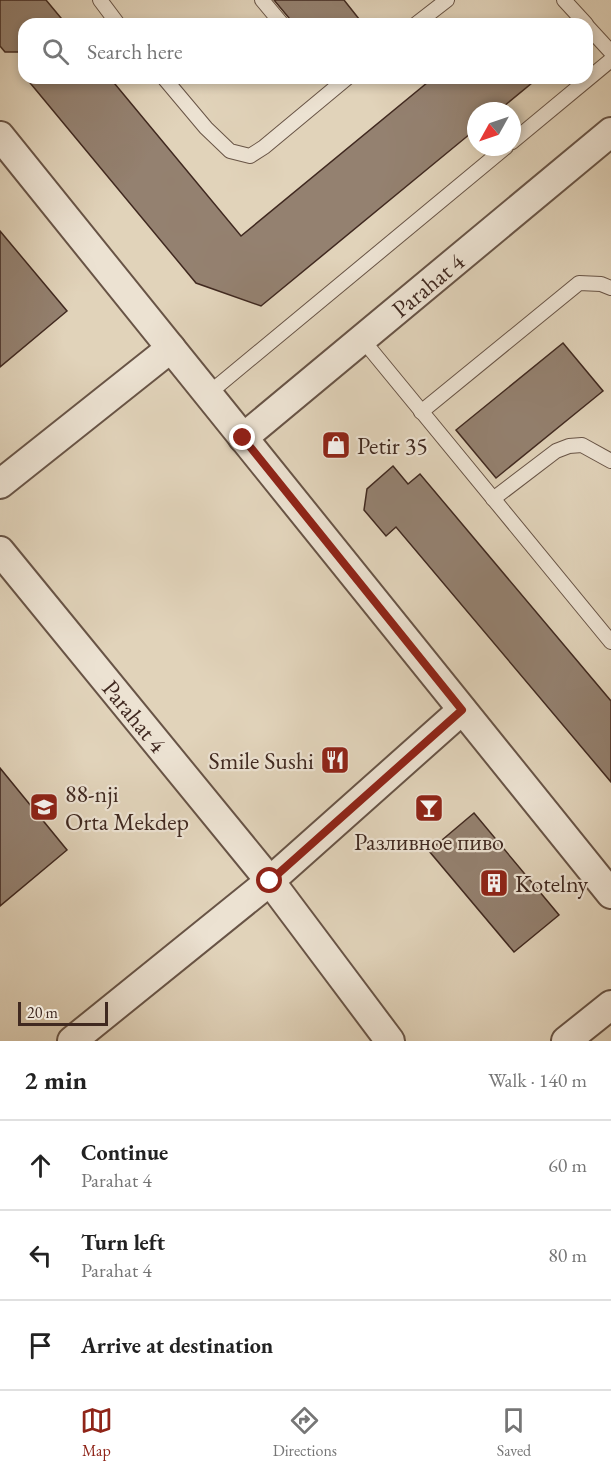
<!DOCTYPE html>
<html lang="en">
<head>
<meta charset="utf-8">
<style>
	:root { --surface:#fff; --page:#f2f2f2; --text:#222; --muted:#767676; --line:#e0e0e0; --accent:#8f2418 }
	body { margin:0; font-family:"EB Garamond",serif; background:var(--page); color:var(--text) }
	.compass { position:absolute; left:467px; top:102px; width:54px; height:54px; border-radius:50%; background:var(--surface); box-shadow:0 3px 9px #0003; rotate:230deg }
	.scale { position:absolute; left:18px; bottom:15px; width:90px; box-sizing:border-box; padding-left:6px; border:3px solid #402920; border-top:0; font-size:16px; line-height:21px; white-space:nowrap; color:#402920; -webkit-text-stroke:4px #ece2d2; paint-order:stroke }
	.stop { position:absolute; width:18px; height:18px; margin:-14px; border:4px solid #8f2418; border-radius:50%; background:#fff }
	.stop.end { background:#8f2418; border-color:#fff; box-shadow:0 2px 6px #0008 }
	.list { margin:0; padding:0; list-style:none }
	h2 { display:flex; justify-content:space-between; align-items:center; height:78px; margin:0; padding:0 24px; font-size:26px }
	h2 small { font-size:20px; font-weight:400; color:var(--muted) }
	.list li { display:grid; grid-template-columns:39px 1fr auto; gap:18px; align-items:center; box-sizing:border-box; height:90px; padding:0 24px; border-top:2px solid var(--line) }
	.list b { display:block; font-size:22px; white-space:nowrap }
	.list p { margin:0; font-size:20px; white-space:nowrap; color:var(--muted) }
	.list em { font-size:20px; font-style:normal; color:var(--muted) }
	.icon { flex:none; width:33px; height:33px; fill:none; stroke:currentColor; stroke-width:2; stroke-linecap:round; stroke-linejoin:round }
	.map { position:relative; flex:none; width:611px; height:1041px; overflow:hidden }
	.search { position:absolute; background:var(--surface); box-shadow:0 3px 9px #0003; left:18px; right:18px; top:18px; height:66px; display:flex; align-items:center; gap:15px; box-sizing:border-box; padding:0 21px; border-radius:18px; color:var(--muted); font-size:22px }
	.sheet { height:348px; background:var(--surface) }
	nav { display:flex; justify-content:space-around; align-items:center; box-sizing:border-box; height:84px; border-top:2px solid var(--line); background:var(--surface); font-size:16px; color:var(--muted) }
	nav a { display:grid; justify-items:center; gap:3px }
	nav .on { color:var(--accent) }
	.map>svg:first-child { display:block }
	.building { fill:#948170; stroke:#402920; stroke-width:1.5 }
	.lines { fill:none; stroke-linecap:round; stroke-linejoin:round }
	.lane-casing { stroke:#685446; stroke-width:16 }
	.street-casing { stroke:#685446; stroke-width:32 }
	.lane { stroke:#ece2d2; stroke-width:14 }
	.street { stroke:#ece2d2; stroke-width:28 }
	.route { stroke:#8f2418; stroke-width:8 }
	.labels { text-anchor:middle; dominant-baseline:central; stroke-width:4.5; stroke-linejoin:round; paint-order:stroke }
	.street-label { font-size:24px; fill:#402920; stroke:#ece2d2 }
	.poi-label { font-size:24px; fill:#402920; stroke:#ece2d2; text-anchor:start }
</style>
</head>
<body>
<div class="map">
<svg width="611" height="1041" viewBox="0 0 611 1041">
	<rect width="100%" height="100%" fill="#e1d3ba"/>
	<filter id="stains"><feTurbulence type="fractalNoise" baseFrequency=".00333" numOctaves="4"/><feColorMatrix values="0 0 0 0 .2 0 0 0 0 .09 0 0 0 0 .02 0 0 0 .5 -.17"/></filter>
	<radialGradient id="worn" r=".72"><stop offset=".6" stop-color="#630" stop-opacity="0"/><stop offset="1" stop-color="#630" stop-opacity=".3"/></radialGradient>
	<g class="building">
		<polygon points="0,0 46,0 66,24 24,24 24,52 5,52 0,46"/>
		<polygon points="274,0 344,0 363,24 294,24"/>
		<polygon points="26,78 110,78 241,236 433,78 538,78 498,111 476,111 476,129 261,306 196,283"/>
		<polygon points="0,231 67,311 0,367"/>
		<polygon points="563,343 603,391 496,478 456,430"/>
		<polygon points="393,466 408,484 420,474 611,701 611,782 396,527 386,536 364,510 367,489"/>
		<polygon points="0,768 67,850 0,906"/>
		<polygon points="474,813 559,915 514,952 429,851"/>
	</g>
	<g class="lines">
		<g class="lane-casing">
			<g id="lane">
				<polyline points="100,0 118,24"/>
				<polyline points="262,0 282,24"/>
				<polyline points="564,0 586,24"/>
				<polyline points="416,24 447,0"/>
				<polyline points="587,26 611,52"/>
				<polyline points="164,78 206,128 230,151 250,156 264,147 347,78"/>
				<polyline points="512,142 611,60"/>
				<polyline points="362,339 611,642"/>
				<polyline points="208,394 506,147"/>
				<polyline points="421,412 579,283 601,284 611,288"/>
				<polyline points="493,499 556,451 569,446 582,445 611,461"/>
			</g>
		</g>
		<g class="street-casing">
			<g id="street">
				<polyline points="0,136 611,894"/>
				<path id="s1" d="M 243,438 L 611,132"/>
				<polyline points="0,484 171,348"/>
				<path id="s2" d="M 0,551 L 270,881 L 390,1041"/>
				<polyline points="72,1041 270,881 462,710"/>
				<polyline points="566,1041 611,1005"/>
			</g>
		</g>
		<use href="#lane" class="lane"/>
		<use href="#street" class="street"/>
	</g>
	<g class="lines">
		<polyline class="route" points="243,438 462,710 270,881"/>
	</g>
	<defs>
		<g id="shop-square" transform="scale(1.5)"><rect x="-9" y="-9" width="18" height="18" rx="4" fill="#8f2418" stroke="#ece2d2"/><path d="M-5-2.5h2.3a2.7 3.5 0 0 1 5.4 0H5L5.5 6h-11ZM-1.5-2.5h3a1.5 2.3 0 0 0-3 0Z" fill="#fff"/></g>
		<g id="restaurant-square" transform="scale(1.5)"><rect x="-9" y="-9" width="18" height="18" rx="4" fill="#8f2418" stroke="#ece2d2"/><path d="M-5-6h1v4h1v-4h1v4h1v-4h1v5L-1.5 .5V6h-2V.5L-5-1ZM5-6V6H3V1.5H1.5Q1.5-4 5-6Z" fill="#fff"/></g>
		<g id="school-square" transform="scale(1.5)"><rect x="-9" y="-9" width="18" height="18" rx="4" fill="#8f2418" stroke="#ece2d2"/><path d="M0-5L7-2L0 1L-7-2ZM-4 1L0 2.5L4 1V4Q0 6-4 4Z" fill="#fff"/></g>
		<g id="bar-square" transform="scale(1.5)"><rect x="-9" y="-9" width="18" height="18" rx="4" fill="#8f2418" stroke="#ece2d2"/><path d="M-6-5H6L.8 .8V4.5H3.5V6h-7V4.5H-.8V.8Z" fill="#fff"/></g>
		<g id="building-square" transform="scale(1.5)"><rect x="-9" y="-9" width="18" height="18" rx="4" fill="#8f2418" stroke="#ece2d2"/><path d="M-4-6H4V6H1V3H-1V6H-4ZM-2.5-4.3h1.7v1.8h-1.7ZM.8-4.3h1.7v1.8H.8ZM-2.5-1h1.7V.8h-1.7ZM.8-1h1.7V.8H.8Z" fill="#fff"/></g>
	</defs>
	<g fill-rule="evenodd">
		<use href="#shop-square" x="336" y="445"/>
		<use href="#restaurant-square" x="335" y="760"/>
		<use href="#school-square" x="44" y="807"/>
		<use href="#bar-square" x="429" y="808"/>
		<use href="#building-square" x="494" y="883"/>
	</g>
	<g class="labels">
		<g class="street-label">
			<text stroke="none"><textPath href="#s1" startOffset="240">Parahat 4</textPath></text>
			<text stroke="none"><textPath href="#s2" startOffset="213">Parahat 4</textPath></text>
		</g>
		<g class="poi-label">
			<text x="357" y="445">Petir 35</text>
			<text x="314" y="760" text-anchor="end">Smile Sushi</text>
			<text x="65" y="793">88-nji<tspan x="65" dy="28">Orta Mekdep</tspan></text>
			<text x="429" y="841" text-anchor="middle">Разливное пиво</text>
			<text x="515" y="883">Kotelny</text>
		</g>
	</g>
	<rect width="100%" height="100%" filter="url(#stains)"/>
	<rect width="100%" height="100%" fill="url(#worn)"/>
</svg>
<svg class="compass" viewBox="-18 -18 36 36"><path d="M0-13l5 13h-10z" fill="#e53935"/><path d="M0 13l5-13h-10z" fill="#767676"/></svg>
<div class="scale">20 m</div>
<div class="stop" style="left:270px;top:881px"></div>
<div class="stop end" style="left:243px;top:438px"></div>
<div class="search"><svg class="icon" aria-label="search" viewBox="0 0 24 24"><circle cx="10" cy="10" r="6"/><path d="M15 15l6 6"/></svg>Search here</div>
</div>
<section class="sheet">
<h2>2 min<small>Walk · 140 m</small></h2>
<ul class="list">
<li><svg class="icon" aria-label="ahead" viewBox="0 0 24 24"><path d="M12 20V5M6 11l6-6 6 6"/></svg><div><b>Continue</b><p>Parahat 4</p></div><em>60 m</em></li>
<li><svg class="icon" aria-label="left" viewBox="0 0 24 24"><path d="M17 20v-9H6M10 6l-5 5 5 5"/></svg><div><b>Turn left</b><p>Parahat 4</p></div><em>80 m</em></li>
<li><svg class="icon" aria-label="arrive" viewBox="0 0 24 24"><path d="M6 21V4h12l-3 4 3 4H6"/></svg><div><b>Arrive at destination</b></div></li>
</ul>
</section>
<nav>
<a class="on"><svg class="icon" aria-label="map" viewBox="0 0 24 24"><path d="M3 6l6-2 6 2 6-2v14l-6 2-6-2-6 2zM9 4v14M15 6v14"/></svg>Map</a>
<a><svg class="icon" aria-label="directions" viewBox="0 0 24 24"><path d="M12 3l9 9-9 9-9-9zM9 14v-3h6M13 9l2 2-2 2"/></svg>Directions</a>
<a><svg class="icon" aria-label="saved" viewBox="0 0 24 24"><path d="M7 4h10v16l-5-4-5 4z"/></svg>Saved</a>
</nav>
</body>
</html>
